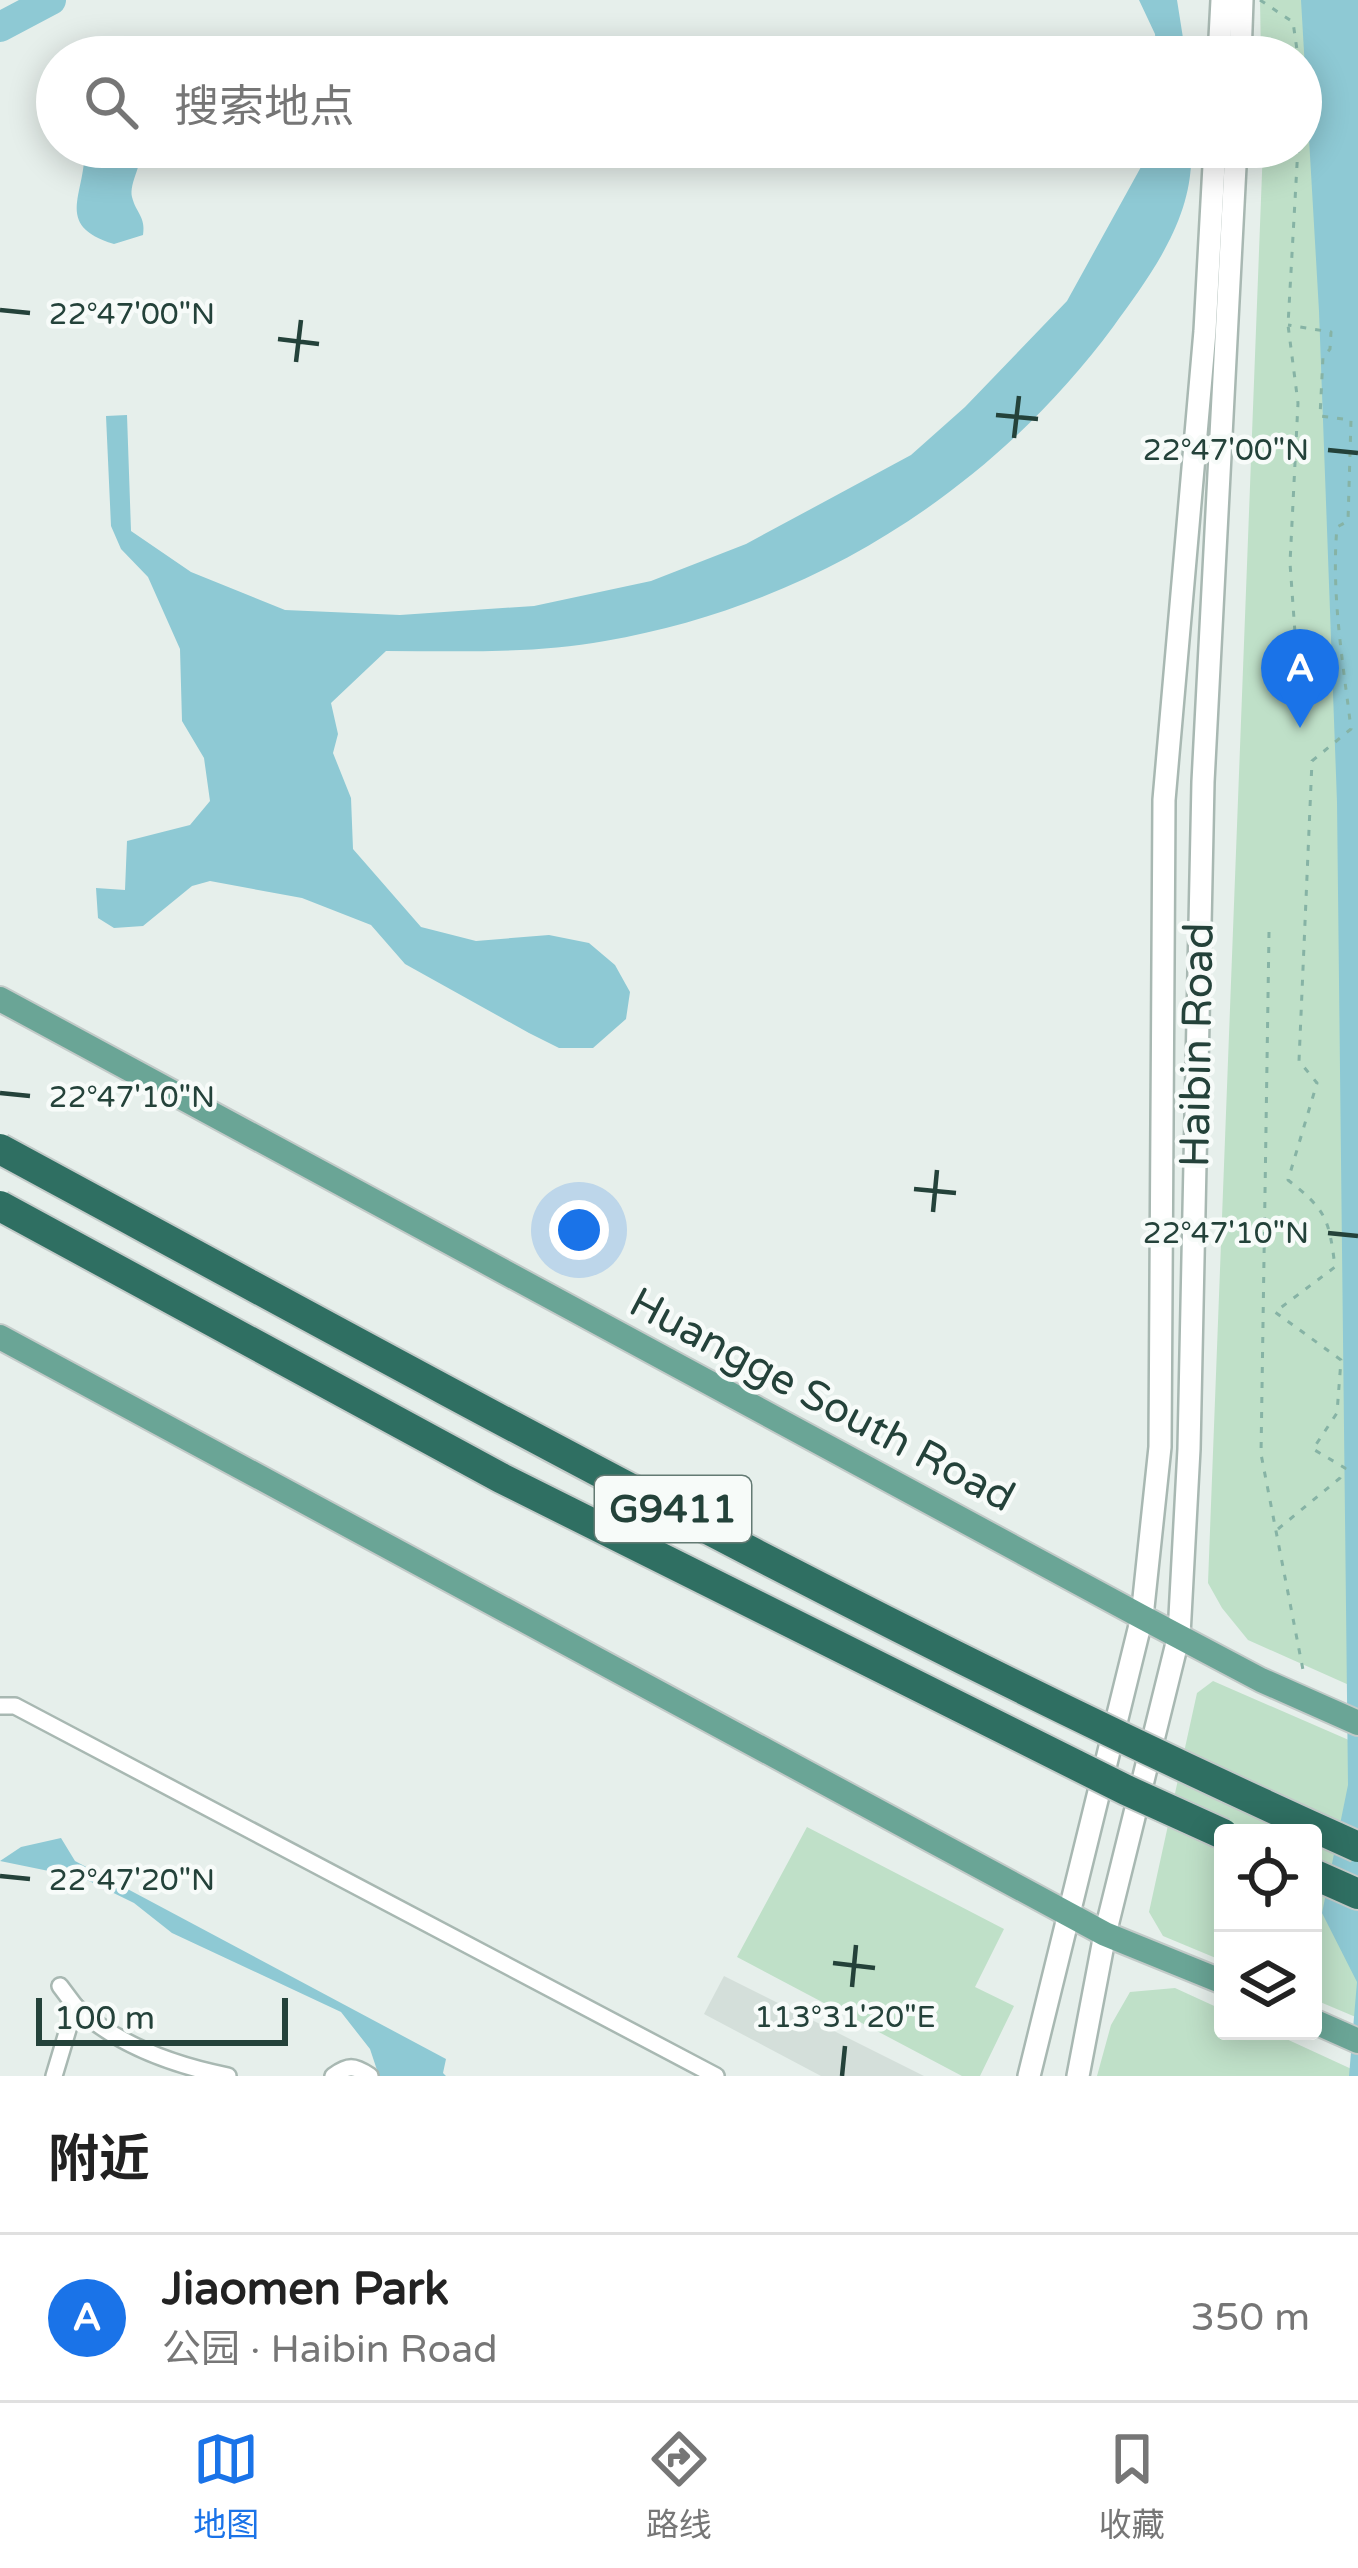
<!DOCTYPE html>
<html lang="zh">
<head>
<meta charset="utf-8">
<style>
	:root { --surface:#fff; --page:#f2f2f2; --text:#222; --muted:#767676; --line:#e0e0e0; --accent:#1a73e8 }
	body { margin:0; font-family:"Varela Round","Noto Sans SC",sans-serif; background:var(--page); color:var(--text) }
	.controls { position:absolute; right:36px; bottom:36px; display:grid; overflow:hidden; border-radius:12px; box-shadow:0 6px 30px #0003 }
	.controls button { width:108px; height:108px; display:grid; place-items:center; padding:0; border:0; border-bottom:3px solid var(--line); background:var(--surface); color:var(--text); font:60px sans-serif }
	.scale { position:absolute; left:36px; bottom:30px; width:252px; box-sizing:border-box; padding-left:12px; border:6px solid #24423a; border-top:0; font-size:33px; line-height:42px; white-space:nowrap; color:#24423a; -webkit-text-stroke:9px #f7fbf9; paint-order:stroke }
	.you { position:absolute; left:579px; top:1230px; width:42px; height:42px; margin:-30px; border:9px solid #fff; border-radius:50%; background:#1a73e8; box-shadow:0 0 0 18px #1a73e833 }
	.badge { display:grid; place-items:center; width:78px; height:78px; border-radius:50%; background:var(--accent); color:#fff; font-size:39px; font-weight:700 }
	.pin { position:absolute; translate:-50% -99px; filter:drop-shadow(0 3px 6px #0008) }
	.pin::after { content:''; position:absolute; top:63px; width:42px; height:36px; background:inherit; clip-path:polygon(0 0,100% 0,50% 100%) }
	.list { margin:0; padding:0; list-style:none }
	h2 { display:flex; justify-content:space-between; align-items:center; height:156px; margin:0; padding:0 48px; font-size:51px }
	h2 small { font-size:39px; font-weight:400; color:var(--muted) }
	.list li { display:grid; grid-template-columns:78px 1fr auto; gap:36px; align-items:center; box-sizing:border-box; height:168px; padding:0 48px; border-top:3px solid var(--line) }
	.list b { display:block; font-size:45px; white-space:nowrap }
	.list p { margin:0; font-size:39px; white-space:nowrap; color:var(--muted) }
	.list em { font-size:39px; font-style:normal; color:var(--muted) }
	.icon { flex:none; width:66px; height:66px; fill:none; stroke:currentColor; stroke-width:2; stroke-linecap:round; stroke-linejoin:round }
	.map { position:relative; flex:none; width:1358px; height:2076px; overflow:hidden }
	.search { position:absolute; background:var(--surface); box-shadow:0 6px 30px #0003; left:36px; right:36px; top:36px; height:132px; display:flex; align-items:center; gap:30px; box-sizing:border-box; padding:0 42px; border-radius:66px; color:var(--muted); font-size:45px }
	.sheet { height:324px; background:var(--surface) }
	nav { display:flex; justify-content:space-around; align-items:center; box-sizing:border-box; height:168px; border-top:3px solid var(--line); background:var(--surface); font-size:33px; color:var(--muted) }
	nav a { display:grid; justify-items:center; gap:6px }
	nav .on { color:var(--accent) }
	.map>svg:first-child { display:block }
	.built { fill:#d4dfda }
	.green { fill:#bfe0c8 }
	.water { fill:#8ec9d4 }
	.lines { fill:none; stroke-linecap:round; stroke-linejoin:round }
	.river { stroke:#8ec9d4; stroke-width:30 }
	.minor-casing { stroke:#a8b8b2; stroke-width:20 }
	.tertiary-casing { stroke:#a8b8b2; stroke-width:26 }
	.primary-casing { stroke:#c2cac8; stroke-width:28 }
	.motorway-casing { stroke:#c2cac8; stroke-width:34 }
	.path { stroke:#86b3a5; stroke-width:3; stroke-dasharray:6 9; stroke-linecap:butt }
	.minor { stroke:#fff; stroke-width:15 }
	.tertiary { stroke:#fff; stroke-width:21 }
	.primary { stroke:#6aa596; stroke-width:24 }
	.motorway { stroke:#2f6f62; stroke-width:30 }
	.motorway-bridge-casing { stroke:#c2cac8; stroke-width:34; stroke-linecap:butt }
	.motorway-bridge { stroke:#2f6f62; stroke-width:30 }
	.ticks { fill:none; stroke:#24423a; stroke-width:4.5 }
	.labels { text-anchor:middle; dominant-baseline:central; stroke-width:9; stroke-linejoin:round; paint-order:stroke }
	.shield { fill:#f7fbf9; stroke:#637a73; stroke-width:3 }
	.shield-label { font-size:39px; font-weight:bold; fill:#24423a }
	.street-label { font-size:42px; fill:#24423a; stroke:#f7fbf9 }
	.ticks-label { font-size:30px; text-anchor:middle; fill:#24423a; stroke:#f7fbf9; stroke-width:9; stroke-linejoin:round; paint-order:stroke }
</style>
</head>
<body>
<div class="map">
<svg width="1358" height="2076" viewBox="0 0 1358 2076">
	<rect width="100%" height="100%" fill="#e6efeb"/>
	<polygon class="built" points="724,1976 924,2076 821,2076 704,2014"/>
	<g class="green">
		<polygon points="1260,0 1322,0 1358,76 1358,1689 1248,1640 1222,1608 1208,1583 1263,147 1301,147 1301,57 1261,57"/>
		<polygon points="1213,1681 1358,1744 1358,2018 1313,1999 1313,1833 1223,1833 1223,1961 1163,1936 1149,1912 1197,1693"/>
		<polygon points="807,1827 1004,1929 975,1987 1014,2006 980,2076 962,2076 737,1957"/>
		<polygon points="1175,1988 1223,2010 1223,2031 1269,2031 1358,2072 1358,2076 1097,2076 1111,2025 1130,1992"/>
	</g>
	<g class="water">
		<polygon points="1139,0 1177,0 1186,57 1157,57 1155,34"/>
		<polygon points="1301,0 1358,0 1358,2076 1349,2076 1357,1982 1322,1913 1348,1785 1337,802 1319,311"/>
		<path d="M 84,147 L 140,147 C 143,166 129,182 132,197 C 136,213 146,217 143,235 L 114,244 C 51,225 88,192 84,147 Z"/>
		<path d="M 1152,147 L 1191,147 C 1195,217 1152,273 1113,327 C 990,493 809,606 605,641 C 534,654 458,651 386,651 L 331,703 L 338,734 L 333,753 L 351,798 L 353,849 L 421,927 L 476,941 L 549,935 L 589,943 L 615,965 L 630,992 L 626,1019 L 593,1048 L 559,1048 L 529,1033 L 405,964 L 371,925 L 302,898 L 210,881 L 192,886 L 143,926 L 114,928 L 98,918 L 96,888 L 125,890 L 127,841 L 190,825 L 210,801 L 204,758 L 182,721 L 180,649 L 148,577 L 121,549 L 111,526 L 106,416 L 127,415 L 131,531 L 191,572 L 285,610 L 400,615 L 534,606 L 651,581 L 746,544 L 911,455 L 965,407 L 1067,301 Z"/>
		<polygon points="61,1838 75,1861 446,2059 443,2073 446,2076 379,2076 370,2049 341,2012 172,1933 134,1903 83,1878 0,1861 21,1847"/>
	</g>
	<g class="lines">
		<polyline class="river" points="0,27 51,0"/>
		<g class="minor-casing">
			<g id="minor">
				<polyline points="0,1706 15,1706 716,2076"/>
				<path d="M 75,2006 C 117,2045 173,2065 228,2076"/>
				<polyline points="54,2076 75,2006 60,1986"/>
				<path d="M 333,2076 C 348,2065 354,2065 370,2076"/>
			</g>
		</g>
		<g class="tertiary-casing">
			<g id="tertiary">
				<polyline points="1219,57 1222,0"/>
				<polyline points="1240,57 1242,0"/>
				<polyline points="1029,2076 1142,1617 1160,1447 1164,800 1205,331 1215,147"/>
				<polyline points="1078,2076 1105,1934 1179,1635 1189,1449 1203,782 1236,147"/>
			</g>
		</g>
		<g class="primary-casing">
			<g id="primary">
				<polyline points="0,999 1142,1617 1261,1680 1358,1723"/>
				<polyline points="0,1337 1105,1934 1223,1982"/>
				<polyline points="1313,2021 1358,2041"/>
			</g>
		</g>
		<g class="motorway-casing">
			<polyline id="motorway" points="1313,1874 1358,1894"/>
		</g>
		<g class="path">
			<polyline points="1260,0 1293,22 1298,57"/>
			<polyline points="1301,95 1301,100"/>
			<polyline points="1298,147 1288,325 1298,403 1290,563 1299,689"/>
			<polyline points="1269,932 1261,1454 1304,1675"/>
			<path d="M 1278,1529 L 1340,1478 L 1345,1468 L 1313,1449 L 1337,1413 L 1341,1360 L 1275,1312 L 1335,1267 C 1329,1218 1326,1210 1288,1180 L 1317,1083 L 1299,1061 L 1312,761 L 1351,729 C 1343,662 1331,594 1337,527 L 1348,521 L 1351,420 L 1320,416 L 1323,357 L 1330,349 L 1331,332 L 1288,325"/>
		</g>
		<use href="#minor" class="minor"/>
		<use href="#tertiary" class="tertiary"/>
		<use href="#primary" class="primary"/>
		<use href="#motorway" class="motorway"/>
		<g class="motorway-bridge-casing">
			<g id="motorway-bridge">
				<path d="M 0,1149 C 447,1391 894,1639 1358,1847"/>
				<polyline points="0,1206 501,1478 1126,1790 1223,1834"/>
			</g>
		</g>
		<use href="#motorway-bridge" class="motorway-bridge"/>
	</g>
	<path class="ticks" d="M 0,310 L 30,313M 278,339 L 319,344M 296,362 L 301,320M 996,415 L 1038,419M 1014,438 L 1019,396M 1328,450 L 1358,453M 0,1093 L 30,1096M 914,1189 L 956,1193M 933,1212 L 937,1170M 1328,1233 L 1358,1236M 0,1876 L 30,1879M 833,1963 L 875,1968M 852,1987 L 856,1945M 842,2076 L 845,2046"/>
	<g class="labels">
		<rect class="shield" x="595" y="1476" width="156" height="66" rx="9"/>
		<g class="shield-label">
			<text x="673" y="1509">G9411</text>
		</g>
		<g class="street-label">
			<text transform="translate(1197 1045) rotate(-89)">Haibin Road</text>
			<text transform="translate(822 1400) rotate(28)">Huangge South Road</text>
		</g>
	</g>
	<g class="ticks-label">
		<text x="132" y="324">22°47'00"N</text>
		<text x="1226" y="460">22°47'00"N</text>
		<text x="132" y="1107">22°47'10"N</text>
		<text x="1226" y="1243">22°47'10"N</text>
		<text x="132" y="1890">22°47'20"N</text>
		<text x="845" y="2027">113°31'20"E</text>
	</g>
</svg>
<div class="controls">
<button><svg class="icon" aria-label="locate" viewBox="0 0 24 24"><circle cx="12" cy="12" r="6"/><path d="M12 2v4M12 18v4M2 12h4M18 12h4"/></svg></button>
<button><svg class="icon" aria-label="layers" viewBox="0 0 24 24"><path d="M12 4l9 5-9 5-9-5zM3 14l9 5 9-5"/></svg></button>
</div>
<div class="scale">100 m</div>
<div class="you"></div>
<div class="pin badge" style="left:1300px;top:728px">A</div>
<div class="search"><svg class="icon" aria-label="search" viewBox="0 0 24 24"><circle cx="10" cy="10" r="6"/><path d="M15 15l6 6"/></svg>搜索地点</div>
</div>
<section class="sheet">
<h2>附近<small></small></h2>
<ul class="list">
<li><span class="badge">A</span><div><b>Jiaomen Park</b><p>公园 · Haibin Road</p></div><em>350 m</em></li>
</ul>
</section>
<nav>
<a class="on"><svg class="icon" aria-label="map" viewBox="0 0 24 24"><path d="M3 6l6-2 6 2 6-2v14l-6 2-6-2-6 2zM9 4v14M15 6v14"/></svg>地图</a>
<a><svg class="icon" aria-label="directions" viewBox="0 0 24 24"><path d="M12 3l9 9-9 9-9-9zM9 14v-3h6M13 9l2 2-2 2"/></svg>路线</a>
<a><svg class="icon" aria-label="saved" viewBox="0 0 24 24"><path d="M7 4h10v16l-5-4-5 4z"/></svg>收藏</a>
</nav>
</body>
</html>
